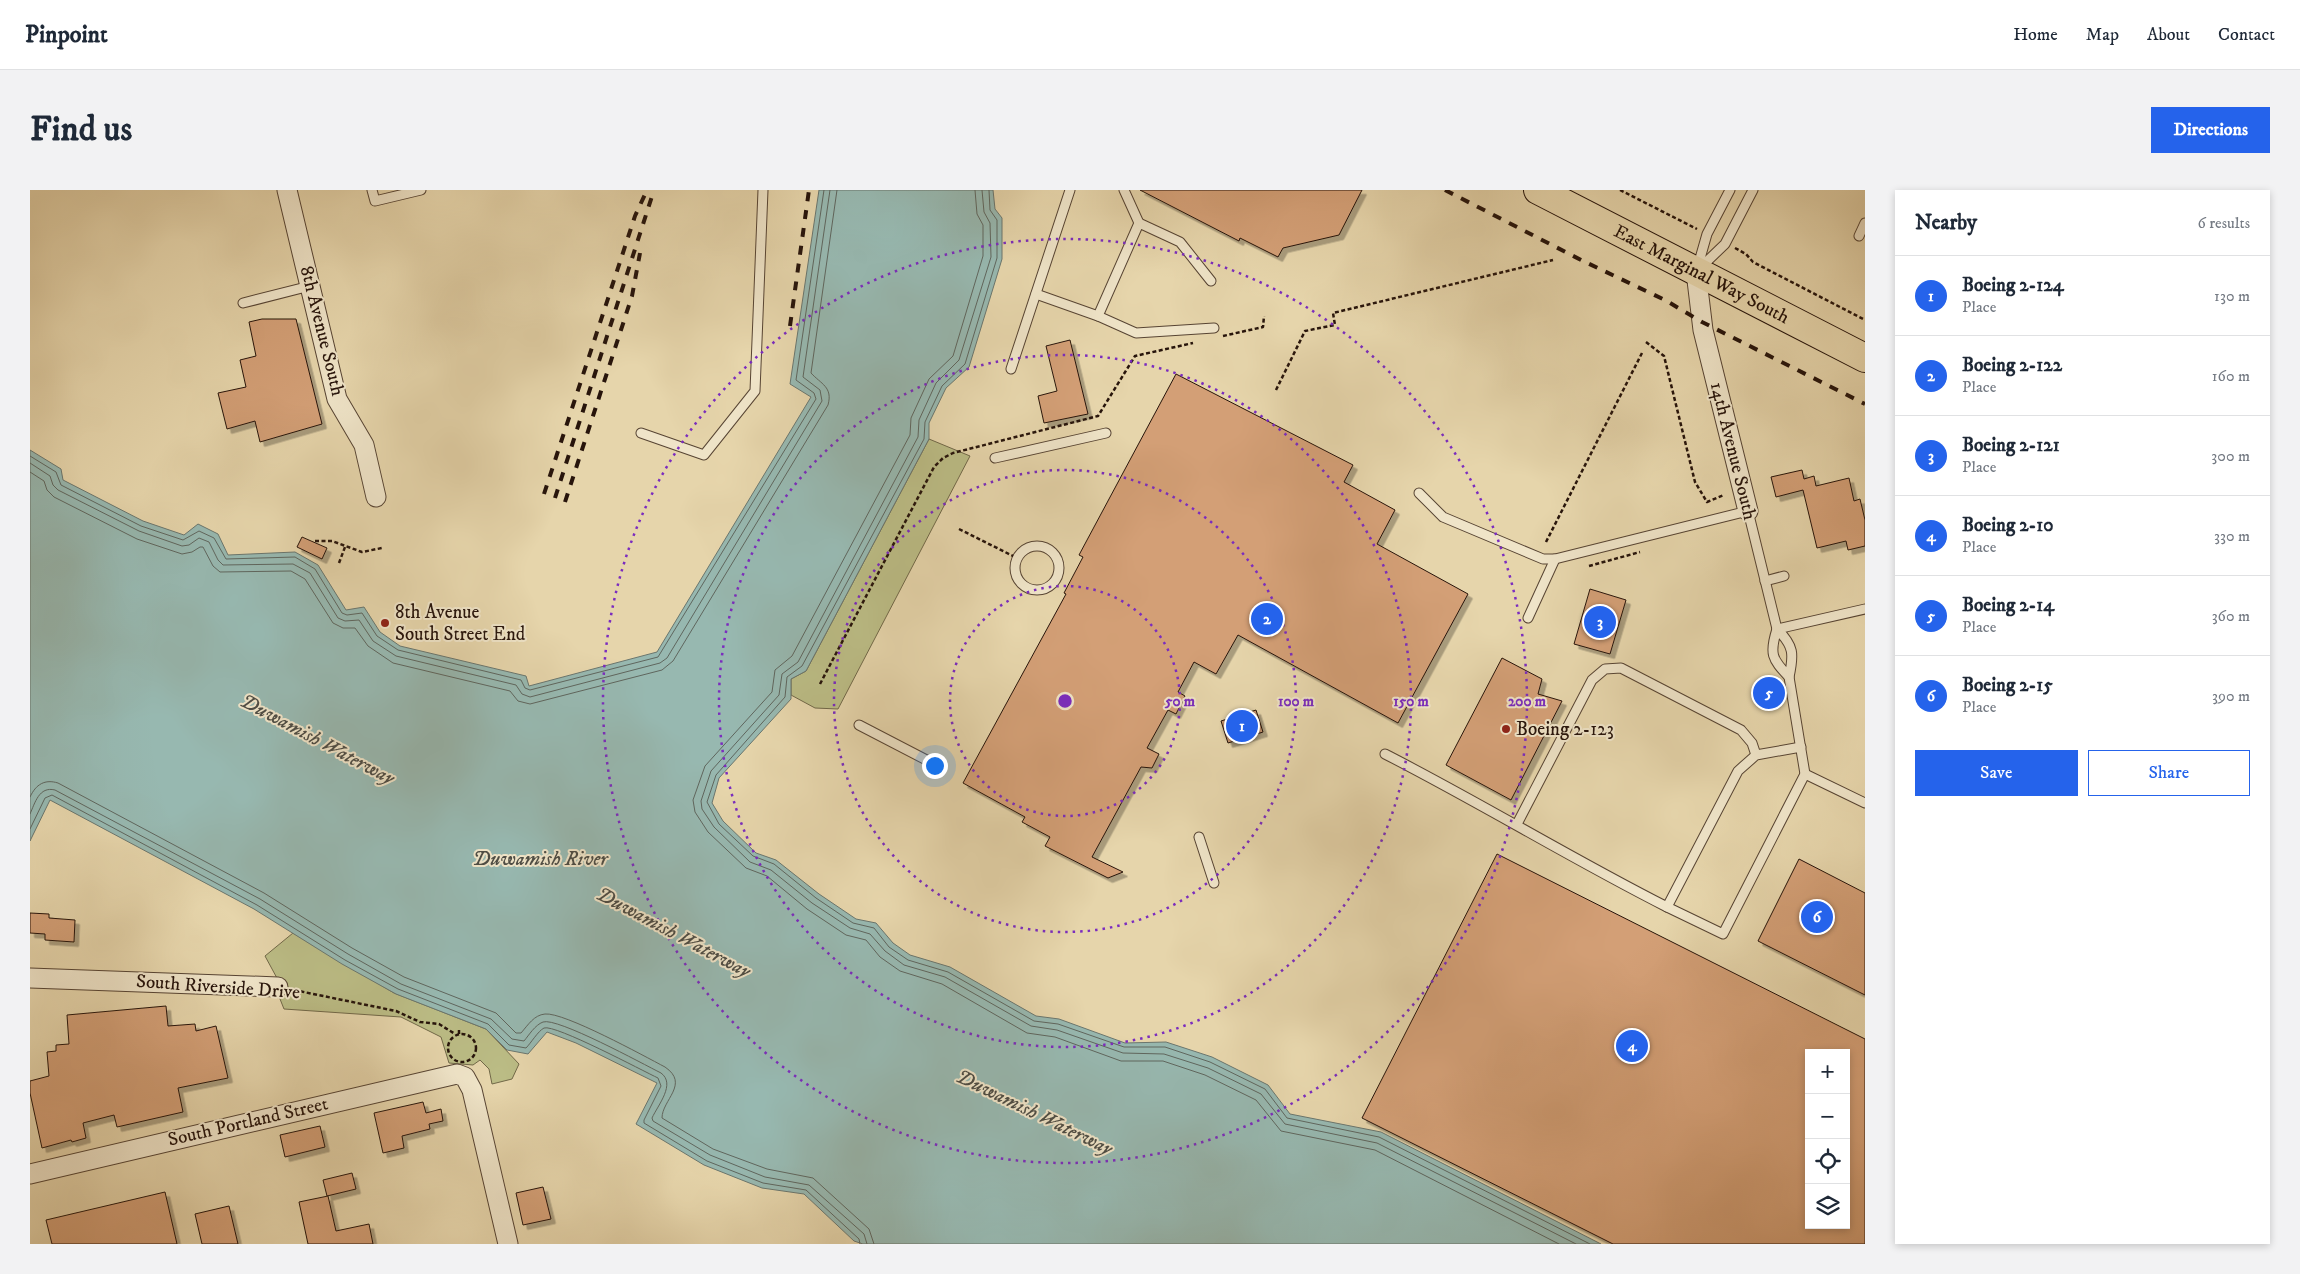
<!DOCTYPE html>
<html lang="en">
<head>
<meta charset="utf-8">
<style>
	:root { --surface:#fff; --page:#f2f2f3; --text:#1f2937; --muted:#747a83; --line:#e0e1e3; --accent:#2563eb }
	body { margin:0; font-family:"IM FELL DW Pica",serif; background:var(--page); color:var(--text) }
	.controls { position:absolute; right:15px; bottom:15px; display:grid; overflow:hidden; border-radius:0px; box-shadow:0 2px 8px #0003 }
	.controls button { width:45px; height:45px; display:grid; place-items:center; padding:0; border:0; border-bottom:1px solid var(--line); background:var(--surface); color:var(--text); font:25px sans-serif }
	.you { position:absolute; left:904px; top:575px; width:18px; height:18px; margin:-12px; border:4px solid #fff; border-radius:50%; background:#1a73e8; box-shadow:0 0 0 8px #1a73e833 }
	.badge { display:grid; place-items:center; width:32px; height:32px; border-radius:50%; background:var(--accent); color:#fff; font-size:16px; font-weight:700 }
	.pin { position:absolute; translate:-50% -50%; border:2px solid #fff; box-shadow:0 1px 5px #0006 }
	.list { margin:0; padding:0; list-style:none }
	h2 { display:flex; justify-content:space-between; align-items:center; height:65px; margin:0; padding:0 20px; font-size:21px }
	h2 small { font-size:16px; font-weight:400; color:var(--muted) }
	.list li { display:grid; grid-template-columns:32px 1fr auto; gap:15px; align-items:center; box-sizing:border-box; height:80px; padding:0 20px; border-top:1px solid var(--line) }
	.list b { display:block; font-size:19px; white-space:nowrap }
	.list p { margin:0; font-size:16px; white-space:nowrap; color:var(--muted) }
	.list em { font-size:16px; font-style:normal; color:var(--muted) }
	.actions { display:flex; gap:10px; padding:15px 20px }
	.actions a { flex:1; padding:11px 0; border:1px solid var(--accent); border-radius:0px; text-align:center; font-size:18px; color:var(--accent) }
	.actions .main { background:var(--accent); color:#fff }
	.icon { flex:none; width:28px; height:28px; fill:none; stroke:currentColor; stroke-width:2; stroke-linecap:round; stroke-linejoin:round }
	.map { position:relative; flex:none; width:1835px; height:1054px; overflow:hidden; border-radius:0px }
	header { display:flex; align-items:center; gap:30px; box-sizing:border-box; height:70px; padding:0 25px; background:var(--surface); border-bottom:1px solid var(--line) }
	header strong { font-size:24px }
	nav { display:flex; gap:28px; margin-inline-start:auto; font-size:18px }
	.intro { display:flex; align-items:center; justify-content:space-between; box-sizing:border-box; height:120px; padding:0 30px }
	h1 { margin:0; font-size:35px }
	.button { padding:12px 22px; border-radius:0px; background:var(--accent); color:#fff; font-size:18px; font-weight:700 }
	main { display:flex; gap:30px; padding:0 30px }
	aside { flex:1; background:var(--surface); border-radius:0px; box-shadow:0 2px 8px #0003 }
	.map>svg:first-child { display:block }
	.green { fill:#bbbc85; stroke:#716848 }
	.water { fill:#97b8b0; stroke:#6a766e }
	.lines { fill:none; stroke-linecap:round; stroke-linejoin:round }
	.shore { stroke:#5f665e; stroke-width:1 }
	.building { fill:#d39f76; stroke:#27140b; fill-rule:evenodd; filter:url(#shadow) }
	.service-casing { stroke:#574433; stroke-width:11 }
	.minor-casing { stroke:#574433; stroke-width:21 }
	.primary-casing { stroke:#27140b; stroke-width:30 }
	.path { stroke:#27140b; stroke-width:2.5; stroke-dasharray:4 2.5; stroke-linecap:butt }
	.service { stroke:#efe4c8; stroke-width:9 }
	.minor { stroke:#efe4c8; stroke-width:19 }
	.primary { stroke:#e6d5ab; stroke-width:28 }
	.rail { stroke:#27140b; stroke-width:4; stroke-dasharray:9 9; stroke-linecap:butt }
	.ring { fill:none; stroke:#7b2cbf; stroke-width:2.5; stroke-dasharray:2.5 5 }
	.poi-dot { fill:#8f2418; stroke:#efe4c8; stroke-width:2 }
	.labels { text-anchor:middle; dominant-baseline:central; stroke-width:4; stroke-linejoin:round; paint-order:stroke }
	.street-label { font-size:19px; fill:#27140b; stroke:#efe4c8 }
	.poi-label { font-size:19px; fill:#27140b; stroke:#efe4c8; text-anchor:start }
	.water-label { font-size:20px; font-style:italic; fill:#4e4d45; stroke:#efe4c8 }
	.centre { fill:#7b2cbf; stroke:#efe4c8; stroke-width:2.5 }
	.ring-label { font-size:15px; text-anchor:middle; font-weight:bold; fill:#7b2cbf; stroke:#efe4c8; stroke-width:4; stroke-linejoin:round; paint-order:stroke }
</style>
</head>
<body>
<header>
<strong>Pinpoint</strong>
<nav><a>Home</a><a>Map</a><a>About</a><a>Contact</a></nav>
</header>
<div class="intro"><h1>Find us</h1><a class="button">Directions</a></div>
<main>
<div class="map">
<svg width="1835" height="1054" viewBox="0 0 1835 1054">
	<defs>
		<filter id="shadow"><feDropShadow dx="4.5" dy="4.5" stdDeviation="0" flood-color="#0004"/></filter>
	</defs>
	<rect width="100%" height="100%" fill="#e6d5ab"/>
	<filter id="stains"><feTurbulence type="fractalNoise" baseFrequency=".004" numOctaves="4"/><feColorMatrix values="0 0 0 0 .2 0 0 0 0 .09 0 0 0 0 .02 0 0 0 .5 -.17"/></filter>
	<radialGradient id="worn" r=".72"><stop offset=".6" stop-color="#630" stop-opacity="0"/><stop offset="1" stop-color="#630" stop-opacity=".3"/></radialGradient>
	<g class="green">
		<polygon points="899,249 940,266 808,519 785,518 761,505 761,489 776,481"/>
		<polygon points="263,743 364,803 456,839 489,874 482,889 462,894 459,879 450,870 443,875 419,873 411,847 371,827 254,819 248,804 248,790 235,766"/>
	</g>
	<polygon class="water" points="789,0 963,0 965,19 972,28 972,69 939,177 916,198 899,233 899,249 776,481 761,489 761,509 689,588 682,613 693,631 726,663 746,670 789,704 826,729 846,733 863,753 880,765 920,777 1006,826 1029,829 1095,853 1136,852 1182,867 1238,895 1260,924 1351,942 1571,1054 833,1054 824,1051 774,1004 732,998 674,975 606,934 627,893 546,853 517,842 498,864 477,860 456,839 366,804 312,774 224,719 20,610 0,651 0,260 31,279 33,290 113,331 154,345 168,334 188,344 198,365 265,362 288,375 316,420 334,417 350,442 370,456 496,486 499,496 627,462 781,207 760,194"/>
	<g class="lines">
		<g class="shore">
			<polyline points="945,0 947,24 953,35 953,66 923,166 899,189 881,228 880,245 762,466 745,480 742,502 675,576 663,610 665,622 678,642 716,678 737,686 777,719 816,745 836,750 850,767 870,781 912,794 997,843 1025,847 1091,871 1133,871 1175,885 1226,910 1251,941 1345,960 1529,1054"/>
			<polyline points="952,0 954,22 960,33 961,67 929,170 906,193 889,230 888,247 768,472 752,484 749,505 681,581 671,611 672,619 684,637 720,672 741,680 782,713 820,738 840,744 855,761 874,775 915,787 1001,836 1027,840 1093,863 1134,864 1178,878 1231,904 1255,934 1347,953 1546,1054"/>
			<polyline points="959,0 960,20 967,30 967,68 935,174 912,196 895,232 894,249 772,476 757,487 755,507 686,585 677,612 689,634 723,666 744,674 786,708 823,733 844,738 859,757 878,770 918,782 1004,831 1028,834 1094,857 1135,857 1180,872 1235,899 1257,928 1349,947 1560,1054"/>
			<polyline points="0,266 26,282 31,295 111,336 153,350 169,341 184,348 196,369 265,367 285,379 312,423 317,425 332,423 347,446 368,460 491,490 495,498 500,500 628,467 786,209 784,203 766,190 794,0"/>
			<polyline points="0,273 20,286 23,295 28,300 109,341 152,356 159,355 169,348 179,352 188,370 193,375 263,374 280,383 308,428 315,431 329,430 343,451 366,466 486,495 492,504 500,507 630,473 637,468 792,211 790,200 773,187 800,0"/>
			<path d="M 0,282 L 14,291 L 17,300 L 24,307 L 107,349 L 152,364 L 162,362 L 170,357 L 173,357 L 183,376 L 190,382 L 261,381 L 275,389 L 303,433 L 313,438 L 325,438 L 338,456 L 363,473 L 480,501 L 488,511 L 500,514 L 632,480 L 643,471 L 798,215 C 803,197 791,194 781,183 L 807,0"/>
			<path d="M 0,607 C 6,594 15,589 28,593 L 234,703 L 322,758 L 374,787 L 466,823 L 486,843 L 491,843 C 498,835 504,825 515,824 C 534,822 614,866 635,877 C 660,894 632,910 632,928 L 683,959 L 737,979 L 783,988 L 839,1039 L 844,1054"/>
			<path d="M 0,624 C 5,613 9,596 25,600 L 230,709 L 318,764 L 371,794 L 461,829 L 482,849 L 494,851 C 499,845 505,835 513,832 C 527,827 613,874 631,883 C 646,894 628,915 622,928 L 623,931 L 680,965 L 735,987 L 779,995 L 834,1044 L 837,1054"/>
			<path d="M 0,639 L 15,608 L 22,605 L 227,715 L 315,770 L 368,799 L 458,834 L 479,855 L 496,858 C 501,853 508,841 514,838 C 525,834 613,881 628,888 L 631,896 L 614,930 L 614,933 L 677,971 L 733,993 L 776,1000 L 829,1049 L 830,1054"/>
		</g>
	</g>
	<g class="building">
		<polygon points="1110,0 1332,0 1309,45 1253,58 1248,67 1210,48 1209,51"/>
		<polygon points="232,129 266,129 292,234 230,252 225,231 197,239 188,203 216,197 210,170 226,166 219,132"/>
		<polygon points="1040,150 1058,224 1014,233 1008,206 1027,201 1016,156"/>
		<polygon points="1146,184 1323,275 1314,292 1365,320 1347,354 1438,404 1368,533 1208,445 1186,484 1164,472 1148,502 1155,506 1146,524 1138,520 1117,558 1129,564 1122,578 1111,577 1062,667 1093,682 1078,688 1015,656 1020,647 992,632 995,627 933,593 1036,404 1034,403 1053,367 1049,365"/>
		<polygon points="1772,280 1774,289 1784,286 1786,296 1819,288 1824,311 1830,309 1835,330 1835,356 1818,360 1816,351 1787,358 1773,300 1746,307 1741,287"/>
		<polygon points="272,347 297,358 292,369 267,357"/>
		<polygon points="1560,399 1596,410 1580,464 1544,454"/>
		<polygon points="1472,468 1512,489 1508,504 1532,511 1481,610 1416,575"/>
		<polygon points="1743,495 1746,508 1735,512 1731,498"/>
		<polygon points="1226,520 1233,542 1198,553 1191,531"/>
		<path d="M 1467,664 L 1835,849 L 1835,1054 L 1583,1054 L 1332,928 ZM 1779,863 L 1816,863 L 1816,1035 L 1779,1035 Z"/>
		<polygon points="1769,669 1835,703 1835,805 1728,751"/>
		<polygon points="0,723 19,724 19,728 45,730 44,752 15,750 15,744 0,743"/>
		<polygon points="136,816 138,836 165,834 166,841 186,836 198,888 148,898 153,922 87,937 84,925 53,933 56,948 42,952 41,950 12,958 0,903 0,891 19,886 17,862 26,861 26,855 39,854 37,825"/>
		<polygon points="393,912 396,923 411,919 413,931 399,934 400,939 372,946 374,958 353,963 344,923"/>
		<polygon points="290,936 295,957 255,967 250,945"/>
		<polygon points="322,983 326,999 297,1006 293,990"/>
		<polygon points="513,997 521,1029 493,1035 486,1003"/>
		<polygon points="135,1002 147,1054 22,1054 16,1030"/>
		<polygon points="298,1006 306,1041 339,1034 343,1054 278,1054 269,1012"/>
		<polygon points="199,1016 208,1054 172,1054 165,1024"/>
	</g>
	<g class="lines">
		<g class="service-casing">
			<g id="service">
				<polyline points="342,0 345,11 391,0"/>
				<polyline points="1094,0 1109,33"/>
				<polyline points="1829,46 1835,33"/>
				<polyline points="1670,78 1695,54 1723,0"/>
				<polyline points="1667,79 1677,44 1700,0"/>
				<polyline points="1181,91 1150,52 1109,33 1068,126 1106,143 1184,138"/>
				<polyline points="1006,104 1068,126"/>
				<polyline points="213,113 280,96"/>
				<polyline points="981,179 1040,0"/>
				<polyline points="611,243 674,265 725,201 733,0"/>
				<polyline points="965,268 1076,243"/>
				<polyline points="1389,303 1413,327 1513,369 1525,369 1718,321 1747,439"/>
				<circle cx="1007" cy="378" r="22"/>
				<polyline points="1735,391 1754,386"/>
				<polyline points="1498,428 1525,369"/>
				<path d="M 1747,439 C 1764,456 1764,464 1759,487 C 1742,469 1739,464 1747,439 Z"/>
				<polyline points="1747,439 1835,419"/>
				<polyline points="829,535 908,576"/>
				<path d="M 1355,564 C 1451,613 1542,669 1637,717 L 1708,581 L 1726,565 L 1771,557"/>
				<polyline points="1775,584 1835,613"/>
				<polyline points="1487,634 1562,490 1575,479 1591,478 1711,540 1722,553 1726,565"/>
				<polyline points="1169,647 1184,693"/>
				<polyline points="1637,717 1693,744 1775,584 1759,487"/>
			</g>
		</g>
		<g class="minor-casing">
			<g id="minor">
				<polyline points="257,0 307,209 334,255 346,307"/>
				<polyline points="1666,82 1673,140 1718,321"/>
				<polyline points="0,788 248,797"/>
				<polyline points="0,984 427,884 435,887 442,900 478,1054"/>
			</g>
		</g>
		<g class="primary-casing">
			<g id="primary">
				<path id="s1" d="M 1508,0 L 1835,168"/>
			</g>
		</g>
		<g class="path">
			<polyline points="1590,0 1667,39"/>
			<polyline points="1705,58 1716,64 1723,72 1835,130"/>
			<polyline points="1193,146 1233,137 1234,126"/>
			<polyline points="1616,152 1634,166 1665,292 1677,312 1694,305"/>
			<polyline points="1246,200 1275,141 1305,135 1303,123 1523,70"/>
			<polyline points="929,339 987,368"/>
			<polyline points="285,351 302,351 332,362 352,358"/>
			<polyline points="1516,352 1612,163"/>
			<polyline points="309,373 315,357"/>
			<polyline points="1559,376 1610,362"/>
			<polyline points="790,494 904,277 913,268 923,263 1068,226 1105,166 1163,153"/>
			<polyline points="264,800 366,821 390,832 409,834 425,844"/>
			<circle cx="432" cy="858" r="14"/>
			<polyline points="429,844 429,838"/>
		</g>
		<use href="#service" class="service"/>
		<use href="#minor" class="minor"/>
		<use href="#primary" class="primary"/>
		<g class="rail">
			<polyline points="1415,0 1553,71 1635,110 1672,132 1835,214"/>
			<polyline points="760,136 779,0"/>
			<polyline points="514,304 605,26 617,0"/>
			<polyline points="525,308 624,0"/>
			<polyline points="535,312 602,106 610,63"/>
		</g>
	</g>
	<g class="ring">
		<circle cx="1035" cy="511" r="115"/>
		<circle cx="1035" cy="511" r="231"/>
		<circle cx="1035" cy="511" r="346"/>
		<circle cx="1035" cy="511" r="462"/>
	</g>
	<g class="poi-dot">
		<circle cx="355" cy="433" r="5"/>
		<circle cx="1476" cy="539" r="5"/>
	</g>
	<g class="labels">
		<g class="street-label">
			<text stroke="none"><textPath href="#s1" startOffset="184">East Marginal Way South</textPath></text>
			<text transform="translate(292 141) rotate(76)">8th Avenue South</text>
			<text transform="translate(1703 261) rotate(76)">14th Avenue South</text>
			<text transform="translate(188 797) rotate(4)">South Riverside Drive</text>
			<text transform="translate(218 932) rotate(-13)">South Portland Street</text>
		</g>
		<g class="poi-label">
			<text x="365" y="422">8th Avenue<tspan x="365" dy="22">South Street End</tspan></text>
			<text x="1486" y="539">Boeing 2-123</text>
		</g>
		<g class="water-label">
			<text transform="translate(287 550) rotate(28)">Duwamish Waterway</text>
			<text x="510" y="669">Duwamish River</text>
			<text transform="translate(643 743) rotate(28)">Duwamish Waterway</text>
			<text transform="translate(1004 923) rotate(26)">Duwamish Waterway</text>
		</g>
	</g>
	<circle cx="1035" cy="511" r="8" class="centre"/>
	<g class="ring-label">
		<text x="1150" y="516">50 m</text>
		<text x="1266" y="516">100 m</text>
		<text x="1381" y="516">150 m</text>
		<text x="1497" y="516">200 m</text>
	</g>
	<rect width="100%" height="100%" filter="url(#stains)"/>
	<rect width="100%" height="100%" fill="url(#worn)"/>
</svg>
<div class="controls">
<button>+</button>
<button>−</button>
<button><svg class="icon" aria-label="locate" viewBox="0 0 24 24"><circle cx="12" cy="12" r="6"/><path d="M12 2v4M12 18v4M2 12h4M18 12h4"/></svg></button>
<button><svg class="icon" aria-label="layers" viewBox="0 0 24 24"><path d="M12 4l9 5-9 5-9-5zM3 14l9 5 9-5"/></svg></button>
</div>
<div class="you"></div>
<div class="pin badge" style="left:1212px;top:536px">1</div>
<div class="pin badge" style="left:1237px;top:429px">2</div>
<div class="pin badge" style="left:1570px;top:432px">3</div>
<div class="pin badge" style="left:1602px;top:856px">4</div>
<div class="pin badge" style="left:1739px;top:503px">5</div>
<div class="pin badge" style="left:1787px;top:727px">6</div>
</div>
<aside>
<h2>Nearby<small>6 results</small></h2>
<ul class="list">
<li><span class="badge">1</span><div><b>Boeing 2-124</b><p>Place</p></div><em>130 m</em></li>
<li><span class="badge">2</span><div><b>Boeing 2-122</b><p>Place</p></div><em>160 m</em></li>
<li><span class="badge">3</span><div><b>Boeing 2-121</b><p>Place</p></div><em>300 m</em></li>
<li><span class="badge">4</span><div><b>Boeing 2-10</b><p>Place</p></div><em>330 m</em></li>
<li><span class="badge">5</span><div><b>Boeing 2-14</b><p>Place</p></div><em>360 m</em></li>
<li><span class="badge">6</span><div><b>Boeing 2-15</b><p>Place</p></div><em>390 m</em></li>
</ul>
<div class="actions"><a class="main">Save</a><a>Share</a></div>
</aside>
</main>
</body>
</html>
